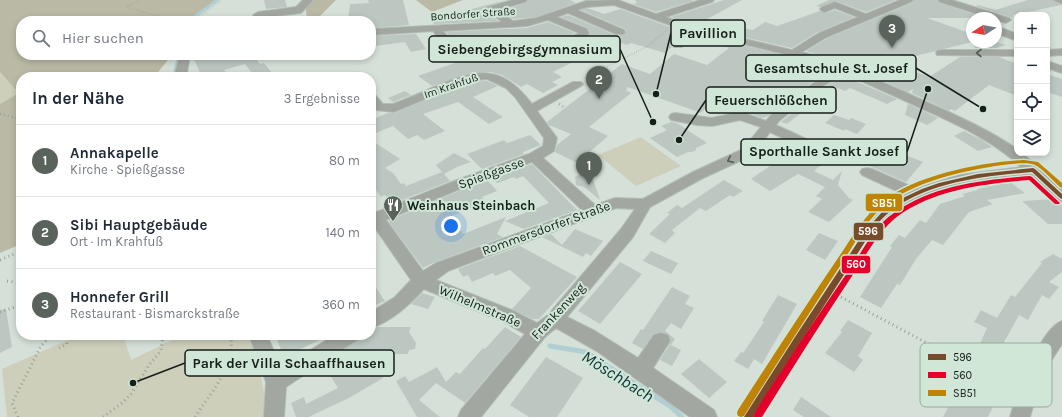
<!DOCTYPE html>
<html lang="de">
<head>
<meta charset="utf-8">
<style>
	:root { --surface:#fff; --page:#f2f2f3; --text:#1f2937; --muted:#747a83; --line:#e0e1e3; --accent:#59625b }
	body { margin:0; font-family:Karla,sans-serif; background:var(--page); color:var(--text) }
	.controls { position:absolute; right:12px; top:12px; display:grid; overflow:hidden; border-radius:8px; box-shadow:0 2px 6px #0003 }
	.controls button { width:36px; height:36px; display:grid; place-items:center; padding:0; border:0; border-bottom:1px solid var(--line); background:var(--surface); color:var(--text); font:20px sans-serif }
	.compass { position:absolute; left:966px; top:12px; width:36px; height:36px; border-radius:50%; background:var(--surface); box-shadow:0 2px 6px #0003; rotate:259deg }
	.you { position:absolute; left:451px; top:226px; width:14px; height:14px; margin:-10px; border:3px solid #fff; border-radius:50%; background:#1a73e8; box-shadow:0 0 0 6px #1a73e833 }
	.badge { display:grid; place-items:center; width:26px; height:26px; border-radius:50%; background:var(--accent); color:#fff; font-size:13px; font-weight:700 }
	.pin { position:absolute; translate:-50% -33px; filter:drop-shadow(0 1px 2px #0008) }
	.pin::after { content:''; position:absolute; top:21px; width:14px; height:12px; background:inherit; clip-path:polygon(0 0,100% 0,50% 100%) }
	.list { margin:0; padding:0; list-style:none }
	h2 { display:flex; justify-content:space-between; align-items:center; height:52px; margin:0; padding:0 16px; font-size:17px }
	h2 small { font-size:13px; font-weight:400; color:var(--muted) }
	.list li { display:grid; grid-template-columns:26px 1fr auto; gap:12px; align-items:center; box-sizing:border-box; height:72px; padding:0 16px; border-top:1px solid var(--line) }
	.list b { display:block; font-size:15px; white-space:nowrap }
	.list p { margin:0; font-size:13px; white-space:nowrap; color:var(--muted) }
	.list em { font-size:13px; font-style:normal; color:var(--muted) }
	.icon { flex:none; width:22px; height:22px; fill:none; stroke:currentColor; stroke-width:2; stroke-linecap:round; stroke-linejoin:round }
	.map { position:relative; flex:none; width:1062px; height:417px; overflow:hidden }
	.search { position:absolute; background:var(--surface); box-shadow:0 2px 6px #0003; left:16px; top:16px; width:360px; height:44px; display:flex; align-items:center; gap:10px; box-sizing:border-box; padding:0 14px; border-radius:16px; color:var(--muted); font-size:15px }
	.panel { position:absolute; background:var(--surface); box-shadow:0 2px 6px #0003; left:16px; top:72px; width:360px; height:268px; border-radius:16px }
	.map>svg:first-child { display:block }
	.green { fill:#cecfbb }
	.forest { fill:#b9b9a5 }
	.lines { fill:none; stroke-linecap:round; stroke-linejoin:round }
	.stream-far1 { stroke:#b1cfd3; stroke-width:3 }
	.stream { stroke:#b1cfd3; stroke-width:5 }
	.building { fill:#bcc7c1 }
	.minor-casing { stroke:#b3bdb6; stroke-width:2 }
	.path-far2 { stroke:#9aa09b; stroke-width:1.5; stroke-dasharray:0.5 2; stroke-linecap:butt }
	.path-far1 { stroke:#9aa09b; stroke-width:2.5; stroke-dasharray:1 3; stroke-linecap:butt }
	.path { stroke:#9aa09b; stroke-width:3; stroke-dasharray:1 3.5; stroke-linecap:butt }
	.minor { fill:#a3a7a2; fill-rule:evenodd }
	.bus-1-casing { stroke:#d0e6d6; stroke-width:3 }
	.bus-2-casing { stroke:#d0e6d6; stroke-width:3 }
	.bus-3-casing { stroke:#d0e6d6; stroke-width:3 }
	.bus-1 { fill:#7a4b2a; fill-rule:evenodd }
	.bus-2 { fill:#e4002b; fill-rule:evenodd }
	.bus-3 { fill:#bf8406; fill-rule:evenodd }
	.oneway { stroke:#555c56 }
	.labels { text-anchor:middle; dominant-baseline:central; stroke-width:4; stroke-linejoin:round; paint-order:stroke }
	.far-street-label { font-size:11px; fill:#161e18; stroke:#d0e6d6 }
	.street-label { font-size:13px; fill:#161e18; stroke:#d0e6d6 }
	.poi-label { font-size:13px; font-weight:bold; fill:#161e18; stroke:#d0e6d6; text-anchor:start }
	.near-water-label { font-size:17px; font-style:italic; fill:#0f343c; stroke:#d0e6d6 }
	.key { fill:#d0e6d6; stroke:#98aa9d; stroke-width:1 }
	.key-label { font-size:11px; fill:#161e18 }
	.leader { fill:none; stroke:#161e18; stroke-width:1.5 }
	.callout-dot { fill:#161e18; stroke:#d0e6d6; stroke-width:1.5 }
	.callout { fill:#d0e6d6; stroke:#161e18; stroke-width:1.5 }
	.callout-label { font-size:14px; text-anchor:middle; font-weight:bold; fill:#161e18 }
	.line-badge { stroke:#d0e6d6; stroke-width:1.5 }
	.badge-label { font-size:11px; text-anchor:middle; font-weight:bold; fill:#fff }
</style>
</head>
<body>
<div class="map">
<svg width="1062" height="417" viewBox="0 0 1062 417">
	<rect width="100%" height="100%" fill="#d5e1d8"/>
	<g class="green">
		<polygon points="0,72 20,93 0,104"/>
		<polygon points="641,137 681,166 636,186 598,155"/>
		<path d="M 79,335 L 123,335 L 131,360 L 182,335 L 248,335 C 258,362 265,388 267,417 L 7,417 L 2,369 Z"/>
	</g>
	<g class="forest">
		<polygon points="0,0 216,0 188,21 21,21 21,55 172,55 154,77 21,77 21,244 0,253 0,104 19,93 0,72"/>
		<polygon points="304,0 336,0 319,17 307,17"/>
		<polygon points="416,0 463,0 432,12"/>
	</g>
	<g class="lines">
		<g class="stream-far1">
			<polyline points="189,21 217,0"/>
			<polyline points="176,77 175,70 179,55"/>
		</g>
		<polyline class="stream" points="550,346 586,352 671,407 682,417"/>
	</g>
	<g class="building">
		<polygon points="264,0 285,0 287,7 266,9"/>
		<polygon points="368,0 403,0 409,25 371,28 371,21 348,21 350,4 369,3"/>
		<polygon points="506,0 488,6 484,9 498,21 434,24 430,20"/>
		<polygon points="528,0 570,0 576,3 536,17 513,19 501,11 525,3"/>
		<polygon points="635,0 692,0 693,1 656,12 633,4 637,3"/>
		<polygon points="724,0 742,0 702,22 735,30 738,27 753,30 765,22 777,26 820,11 826,13 835,10 854,17 818,32 792,48 690,25 671,17"/>
		<polygon points="829,0 896,0 866,12 836,1 820,7 816,6"/>
		<polygon points="914,0 936,0 940,3 985,18 927,18 972,34 972,42 883,64 878,61 854,68 806,51 828,38 912,3"/>
		<polygon points="1028,0 1053,0 1061,5 1013,15 1013,18 976,6 978,5 995,10"/>
		<polygon points="587,8 604,14 620,9 678,30 670,39 672,47 665,53 631,43 627,45 615,41 553,72 562,77 552,82 558,85 543,93 527,84 521,87 502,75 491,72 468,74 432,86 418,76 463,60 459,56 481,51 497,62 525,50 507,35 466,42 470,45 459,47 446,32 527,28 548,22 575,33 546,48 545,50 546,54 551,55 590,35 588,28 561,17 568,15 615,35 625,35 626,31 625,29 581,10"/>
		<polygon points="690,33 805,60 832,70 814,81 768,116 762,118 749,113 749,110 760,102 751,99 751,95 748,92 739,93 725,89 701,113 628,87 626,90 631,93 589,127 608,136 577,163 555,152 557,145 571,134 549,125 547,122 622,64 650,74 674,54 707,65 729,48 686,37"/>
		<polygon points="416,34 426,49 411,52 405,42 376,46 371,42 371,36"/>
		<polygon points="983,42 996,42 1006,45 997,48 973,48"/>
		<polygon points="192,55 266,55 266,58 257,60 260,64 264,63 275,77 255,77 245,64 224,70 229,77 202,77"/>
		<polygon points="960,57 999,57 1017,64 1017,96 989,85 955,111 951,109 949,111 912,93 913,89 908,92 884,81 906,68 929,77"/>
		<polygon points="1047,74 1062,79 1062,97 1047,92"/>
		<polygon points="844,76 897,99 887,104 850,88 845,91 838,88 826,97 815,102 787,124 781,122 824,87"/>
		<polygon points="487,81 498,86 473,97 503,117 489,124 458,102 423,114 445,131 424,140 417,135 408,139 393,126 371,135 371,120 388,113 395,113 468,82"/>
		<polygon points="405,91 411,95 393,102 388,98"/>
		<polygon points="908,104 911,105 938,118 927,125 905,115"/>
		<polygon points="834,115 849,120 851,118 866,124 857,134 845,129 844,131 825,123"/>
		<polygon points="671,122 677,123 707,143 696,148 696,150 692,152 688,152 677,157 650,138 667,130 661,126"/>
		<polygon points="964,131 982,140 992,147 978,151 954,136"/>
		<polygon points="530,135 541,145 523,152 524,154 482,169 467,154 504,140 507,143"/>
		<polygon points="371,140 400,159 385,168 393,173 401,184 404,183 406,186 442,172 436,165 454,153 471,162 457,167 444,174 450,181 392,204 385,195 381,197 371,183"/>
		<polygon points="790,144 826,161 814,171 833,180 842,171 838,185 849,198 853,200 829,222 808,212 822,199 816,196 825,187 798,174 770,191 751,179 786,155 780,152"/>
		<polygon points="883,146 923,162 906,182 865,164"/>
		<polygon points="532,164 577,210 524,229 505,221 549,203 523,176 516,179 514,177 497,183 492,178"/>
		<polygon points="582,173 592,176 600,200 584,187 576,185 575,177"/>
		<polygon points="724,180 743,191 733,197 730,195 706,211 700,208 672,230 675,233 665,243 649,234 670,214 667,213 677,205 682,208"/>
		<polygon points="488,181 497,191 482,197 486,202 451,216 463,234 506,217 497,234 503,237 435,262 423,268 388,221 461,190"/>
		<polygon points="1010,182 1025,193 987,200 993,204 969,212 943,245 932,240 916,259 900,285 897,284 881,308 860,297 892,247 890,246 899,235 905,238 920,220 926,223 940,204 965,196 962,194 978,190 977,189"/>
		<polygon points="1054,199 1062,206 1062,224 1048,224 1022,201"/>
		<polygon points="575,229 603,241 591,256 586,253 583,257 542,237 551,234 562,245"/>
		<polygon points="819,233 838,241 825,260 806,250"/>
		<polygon points="520,246 577,277 539,319 533,319 512,309 531,288 510,270 495,276 493,273 472,282 468,275 463,277 458,269"/>
		<polygon points="651,251 678,263 671,274 643,261"/>
		<polygon points="1053,254 1062,259 1062,272 1049,282 1059,287 1049,299 1042,295 1028,320 1019,315 997,355 1006,359 1001,372 974,357 987,328 974,322 981,310 997,318 1011,295 1015,297 1042,263 1040,262"/>
		<polygon points="620,262 642,274 600,324 578,311"/>
		<polygon points="371,280 385,301 371,307"/>
		<polygon points="672,287 690,296 685,304 694,308 681,329 671,323 665,331 675,339 671,345 681,350 672,366 660,360 671,342 668,334 661,332 654,334 643,349 632,343 641,329 643,330"/>
		<polygon points="422,293 435,297 428,309 411,304"/>
		<polygon points="778,295 797,304 762,364 754,359 748,369 734,361 741,352 743,353 764,322 762,321"/>
		<polygon points="6,309 12,347 0,353 0,310"/>
		<polygon points="848,320 872,333 858,356 863,360 854,372 825,353 842,332 840,331"/>
		<polygon points="377,327 411,327 409,332 416,343 415,349 409,350 408,354 366,354 383,378 349,398 319,412 309,417 296,417 291,403 304,397 306,404 338,388 327,370 342,361 338,354 364,335 371,335 371,330"/>
		<polygon points="505,327 521,337 465,403 436,383 419,400 440,417 417,417 396,381 405,376 409,382 437,367 446,382 456,372 460,374 483,348 485,349"/>
		<polygon points="275,335 330,335 284,357"/>
		<polygon points="546,357 583,378 557,417 529,417 510,405"/>
		<polygon points="699,359 727,382 709,398 681,374"/>
		<polygon points="961,383 986,397 985,400 994,405 988,417 943,417"/>
		<polygon points="801,397 831,417 804,417 793,410"/>
	</g>
	<g class="lines">
		<g class="minor-casing">
			<g id="minor">
				<polygon points="303,0 313,0 301,13 258,18 253,15 258,12 296,7"/>
				<path d="M 512,0 L 527,0 L 525,2 L 498,10 L 513,21 L 536,18 L 586,1 L 618,0 L 656,14 L 700,0 L 714,0 L 712,2 L 666,17 L 690,26 L 792,50 L 819,33 L 858,17 L 835,8 L 825,12 L 822,11 L 820,9 L 822,7 L 835,2 L 866,14 L 900,0 L 913,0 L 911,2 L 827,37 L 802,52 C 838,61 872,78 905,92 C 943,110 982,125 1017,149 L 1017,153 L 1022,153 L 1062,189 L 1062,202 L 1057,200 L 1029,175 C 983,178 935,184 897,211 C 878,225 867,247 855,266 C 822,316 790,366 760,417 L 738,417 L 791,332 L 863,228 L 880,209 L 903,194 L 862,175 L 860,172 L 862,169 L 867,168 L 872,169 L 915,188 L 959,175 L 1021,167 C 989,137 950,122 912,104 C 889,94 867,83 844,74 L 823,86 L 779,121 L 776,125 L 845,157 L 847,160 L 845,163 L 840,164 L 835,163 L 770,132 L 753,155 L 703,178 L 650,207 L 633,237 L 567,317 L 595,331 L 638,358 L 654,335 L 661,333 L 668,335 L 670,341 L 653,368 L 714,410 L 717,417 L 690,417 L 598,352 L 556,328 L 545,337 L 481,417 L 458,417 L 461,410 L 525,334 L 502,321 L 424,289 C 409,305 392,321 371,328 L 371,312 L 395,297 L 411,280 L 371,222 L 371,210 L 377,212 L 457,180 L 529,154 L 543,146 L 544,138 L 515,97 L 506,88 L 487,79 L 468,81 L 394,112 L 376,110 L 371,105 L 371,94 L 375,95 L 383,104 L 393,104 C 409,98 425,91 441,84 C 481,68 503,66 532,104 L 573,82 L 581,82 L 583,84 L 581,86 L 537,111 L 557,138 L 554,151 L 543,158 L 595,205 L 615,198 L 643,199 L 693,172 L 743,149 L 761,127 L 740,120 L 712,126 L 697,125 L 671,120 L 669,117 L 671,114 L 675,113 L 712,118 L 735,113 L 740,94 L 748,94 L 750,96 L 747,114 L 766,121 L 771,115 L 815,82 L 835,70 L 805,59 L 689,31 L 681,40 L 683,45 L 682,47 L 674,47 L 671,40 L 681,29 L 614,5 L 587,7 L 577,10 L 624,30 L 625,32 L 624,34 L 616,34 L 568,13 L 557,17 L 587,29 L 589,34 L 551,54 L 547,53 L 546,51 L 547,49 L 579,33 L 548,20 L 527,26 L 443,31 L 458,49 L 480,44 L 485,47 L 484,49 L 455,56 L 451,55 L 433,31 L 371,35 L 371,29 L 502,22 L 486,9 L 488,7 ZM 532,162 L 582,210 L 436,263 L 423,271 L 386,220 L 467,186 ZM 616,208 L 635,209 L 621,229 L 548,315 L 537,323 L 514,311 L 436,280 L 448,271 Z"/>
				<polygon points="938,0 952,0 1009,18 1011,20 1006,23 996,20 996,18 990,18 940,2"/>
				<polygon points="1054,0 1062,0 1062,4"/>
				<polygon points="996,26 1017,34 1017,41 996,33"/>
				<polygon points="1062,49 1062,55 1047,56 1047,50"/>
				<polygon points="941,50 1017,50 1017,56 937,55 936,53 937,51"/>
				<polygon points="180,55 190,55 187,73 188,77 176,77 175,73"/>
				<polygon points="1047,61 1062,66 1062,73 1047,68"/>
				<path d="M 1062,321 L 1062,344 L 1051,361 L 1036,396 L 1030,417 L 1010,417 C 1016,395 1040,329 1062,321 Z"/>
				<polygon points="249,335 267,335 281,368 335,335 359,335 357,340 286,387 284,417 264,417 266,382"/>
			</g>
		</g>
		<g class="path-far2">
			<polyline points="128,6 139,0"/>
			<polyline points="127,7 174,21"/>
			<polyline points="194,21 221,0"/>
			<polyline points="585,78 648,46 667,30"/>
		</g>
		<g class="path-far1">
			<polyline points="559,104 565,108"/>
			<polyline points="0,114 21,119"/>
		</g>
		<g class="path">
			<polyline points="0,260 21,251"/>
			<polyline points="7,281 21,283"/>
			<polyline points="841,297 1013,389"/>
			<polyline points="0,312 21,305"/>
			<polyline points="59,348 67,344 66,335"/>
			<polyline points="18,417 12,403 41,346 51,335"/>
			<polyline points="103,417 122,403 131,394 149,365 161,351 163,335"/>
			<path d="M 195,417 C 209,395 238,363 230,335"/>
		</g>
		<use href="#minor" class="minor"/>
		<g class="bus-1-casing">
			<path id="bus-1" d="M 1033,168 L 1035,169 L 1062,194 L 1062,199 L 1060,198 L 1032,172 C 984,176 923,182 886,215 C 879,221 874,228 870,234 L 753,417 L 744,417 L 795,337 L 865,231 L 882,212 L 905,197 L 922,189 L 939,183 L 978,174 Z"/>
		</g>
		<g class="bus-2-casing">
			<path id="bus-2" d="M 1030,176 L 1032,177 L 1059,202 L 1060,203 L 1059,204 L 1055,204 L 1029,180 C 984,184 936,189 898,216 C 879,230 867,254 854,273 C 822,321 792,369 762,417 L 753,417 C 756,410 761,403 765,396 C 773,384 781,372 788,361 C 810,327 833,293 856,260 C 867,243 877,224 894,213 C 933,185 984,180 1030,176 Z"/>
		</g>
		<g class="bus-3-casing">
			<path id="bus-3" d="M 1024,160 L 1038,162 L 1062,183 L 1062,188 L 1060,187 C 1052,180 1044,170 1035,165 C 1026,160 989,167 978,169 C 947,175 914,184 888,203 C 868,217 857,240 844,260 C 810,312 777,363 744,416 L 741,417 L 738,416 L 737,413 L 738,410 C 771,359 804,308 838,258 C 852,238 863,216 883,201 C 916,175 983,162 1024,160 Z"/>
		</g>
		<use href="#bus-1" class="bus-1"/>
		<use href="#bus-2" class="bus-2"/>
		<use href="#bus-3" class="bus-3"/>
	</g>
	<defs><path id="oneway-chevron" d="M-2-3.5L2.5 0L-2 3.5" fill="none" stroke-width="1.6" stroke-linecap="round" stroke-linejoin="round"/></defs>
	<g class="oneway">
		<use href="#oneway-chevron" transform="translate(979 53) rotate(-180)"/>
		<use href="#oneway-chevron" transform="translate(730 160) rotate(155)"/>
	</g>
	<defs>
		<g id="restaurant-pin" transform="scale(1)"><path d="M0 17L-7.5 6A9.5 9.5 0 1 1 7.5 6Z" fill="#59625b" stroke="#d0e6d6"/><path d="M-5-6h1v4h1v-4h1v4h1v-4h1v5L-1.5 .5V6h-2V.5L-5-1ZM5-6V6H3V1.5H1.5Q1.5-4 5-6Z" fill="#fff"/></g>
	</defs>
	<g fill-rule="evenodd">
		<use href="#restaurant-pin" x="393" y="205"/>
	</g>
	<g class="labels">
		<g class="far-street-label">
			<text transform="translate(473 14) rotate(-4)">Bondorfer Straße</text>
			<text transform="translate(451 86) rotate(-19)">Im Krahfuß</text>
		</g>
		<g class="street-label">
			<text transform="translate(491 173) rotate(-20)">Spießgasse</text>
			<text transform="translate(546 228) rotate(-20)">Rommersdorfer Straße</text>
			<text transform="translate(480 306) rotate(23)">Wilhelmstraße</text>
			<text transform="translate(558 311) rotate(-47)">Frankenweg</text>
		</g>
		<g class="poi-label">
			<text x="407" y="205">Weinhaus Steinbach</text>
		</g>
		<g class="near-water-label">
			<text transform="translate(618 376) rotate(32)">Möschbach</text>
		</g>
	</g>
	<rect x="920" y="343" width="132" height="64" rx="6" class="key"/>
	<rect x="928" y="354" width="18" height="6" fill="#7a4b2a"/>
	<rect x="928" y="372" width="18" height="6" fill="#e4002b"/>
	<rect x="928" y="390" width="18" height="6" fill="#bf8406"/>
	<g class="key-label">
		<text x="953" y="361">596</text>
		<text x="953" y="379">560</text>
		<text x="953" y="397">SB51</text>
	</g>
	<path class="leader" d="M656 94L671 33M653 122L620 49M983 109L916 68M679 140L706 100M928 89L907 152M133 383L185 363"/>
	<g class="callout-dot">
		<circle cx="656" cy="94" r="4"/>
		<circle cx="653" cy="122" r="4"/>
		<circle cx="983" cy="109" r="4"/>
		<circle cx="679" cy="140" r="4"/>
		<circle cx="928" cy="89" r="4"/>
		<circle cx="133" cy="383" r="4"/>
	</g>
	<g class="callout">
		<rect x="671" y="20" width="74" height="26" rx="4"/>
		<rect x="429" y="36" width="191" height="26" rx="4"/>
		<rect x="746" y="55" width="170" height="26" rx="4"/>
		<rect x="706" y="87" width="130" height="26" rx="4"/>
		<rect x="741" y="139" width="166" height="26" rx="4"/>
		<rect x="185" y="350" width="209" height="26" rx="4"/>
	</g>
	<g class="callout-label">
		<text x="708" y="38">Pavillion</text>
		<text x="525" y="54">Siebengebirgsgymnasium</text>
		<text x="831" y="73">Gesamtschule St. Josef</text>
		<text x="771" y="105">Feuerschlößchen</text>
		<text x="824" y="156">Sporthalle Sankt Josef</text>
		<text x="289" y="368">Park der Villa Schaaffhausen</text>
	</g>
	<g class="line-badge">
		<rect x="865" y="193" width="38" height="19" rx="4" fill="#bf8406"/>
		<rect x="853" y="222" width="31" height="19" rx="4" fill="#7a4b2a"/>
		<rect x="841" y="255" width="30" height="19" rx="4" fill="#e4002b"/>
	</g>
	<g class="badge-label">
		<text x="884" y="207">SB51</text>
		<text x="868" y="235">596</text>
		<text x="856" y="268">560</text>
	</g>
</svg>
<div class="controls">
<button>+</button>
<button>−</button>
<button><svg class="icon" aria-label="locate" viewBox="0 0 24 24"><circle cx="12" cy="12" r="6"/><path d="M12 2v4M12 18v4M2 12h4M18 12h4"/></svg></button>
<button><svg class="icon" aria-label="layers" viewBox="0 0 24 24"><path d="M12 4l9 5-9 5-9-5zM3 14l9 5 9-5"/></svg></button>
</div>
<svg class="compass" viewBox="-18 -18 36 36"><path d="M0-13l5 13h-10z" fill="#e53935"/><path d="M0 13l5-13h-10z" fill="#747a83"/></svg>
<div class="you"></div>
<div class="pin badge" style="left:589px;top:185px">1</div>
<div class="pin badge" style="left:599px;top:99px">2</div>
<div class="pin badge" style="left:892px;top:48px">3</div>
<div class="search"><svg class="icon" aria-label="search" viewBox="0 0 24 24"><circle cx="10" cy="10" r="6"/><path d="M15 15l6 6"/></svg>Hier suchen</div>
<section class="panel">
<h2>In der Nähe<small>3 Ergebnisse</small></h2>
<ul class="list">
<li><span class="badge">1</span><div><b>Annakapelle</b><p>Kirche · Spießgasse</p></div><em>80 m</em></li>
<li><span class="badge">2</span><div><b>Sibi Hauptgebäude</b><p>Ort · Im Krahfuß</p></div><em>140 m</em></li>
<li><span class="badge">3</span><div><b>Honnefer Grill</b><p>Restaurant · Bismarckstraße</p></div><em>360 m</em></li>
</ul>
</section>
</div>
</body>
</html>
